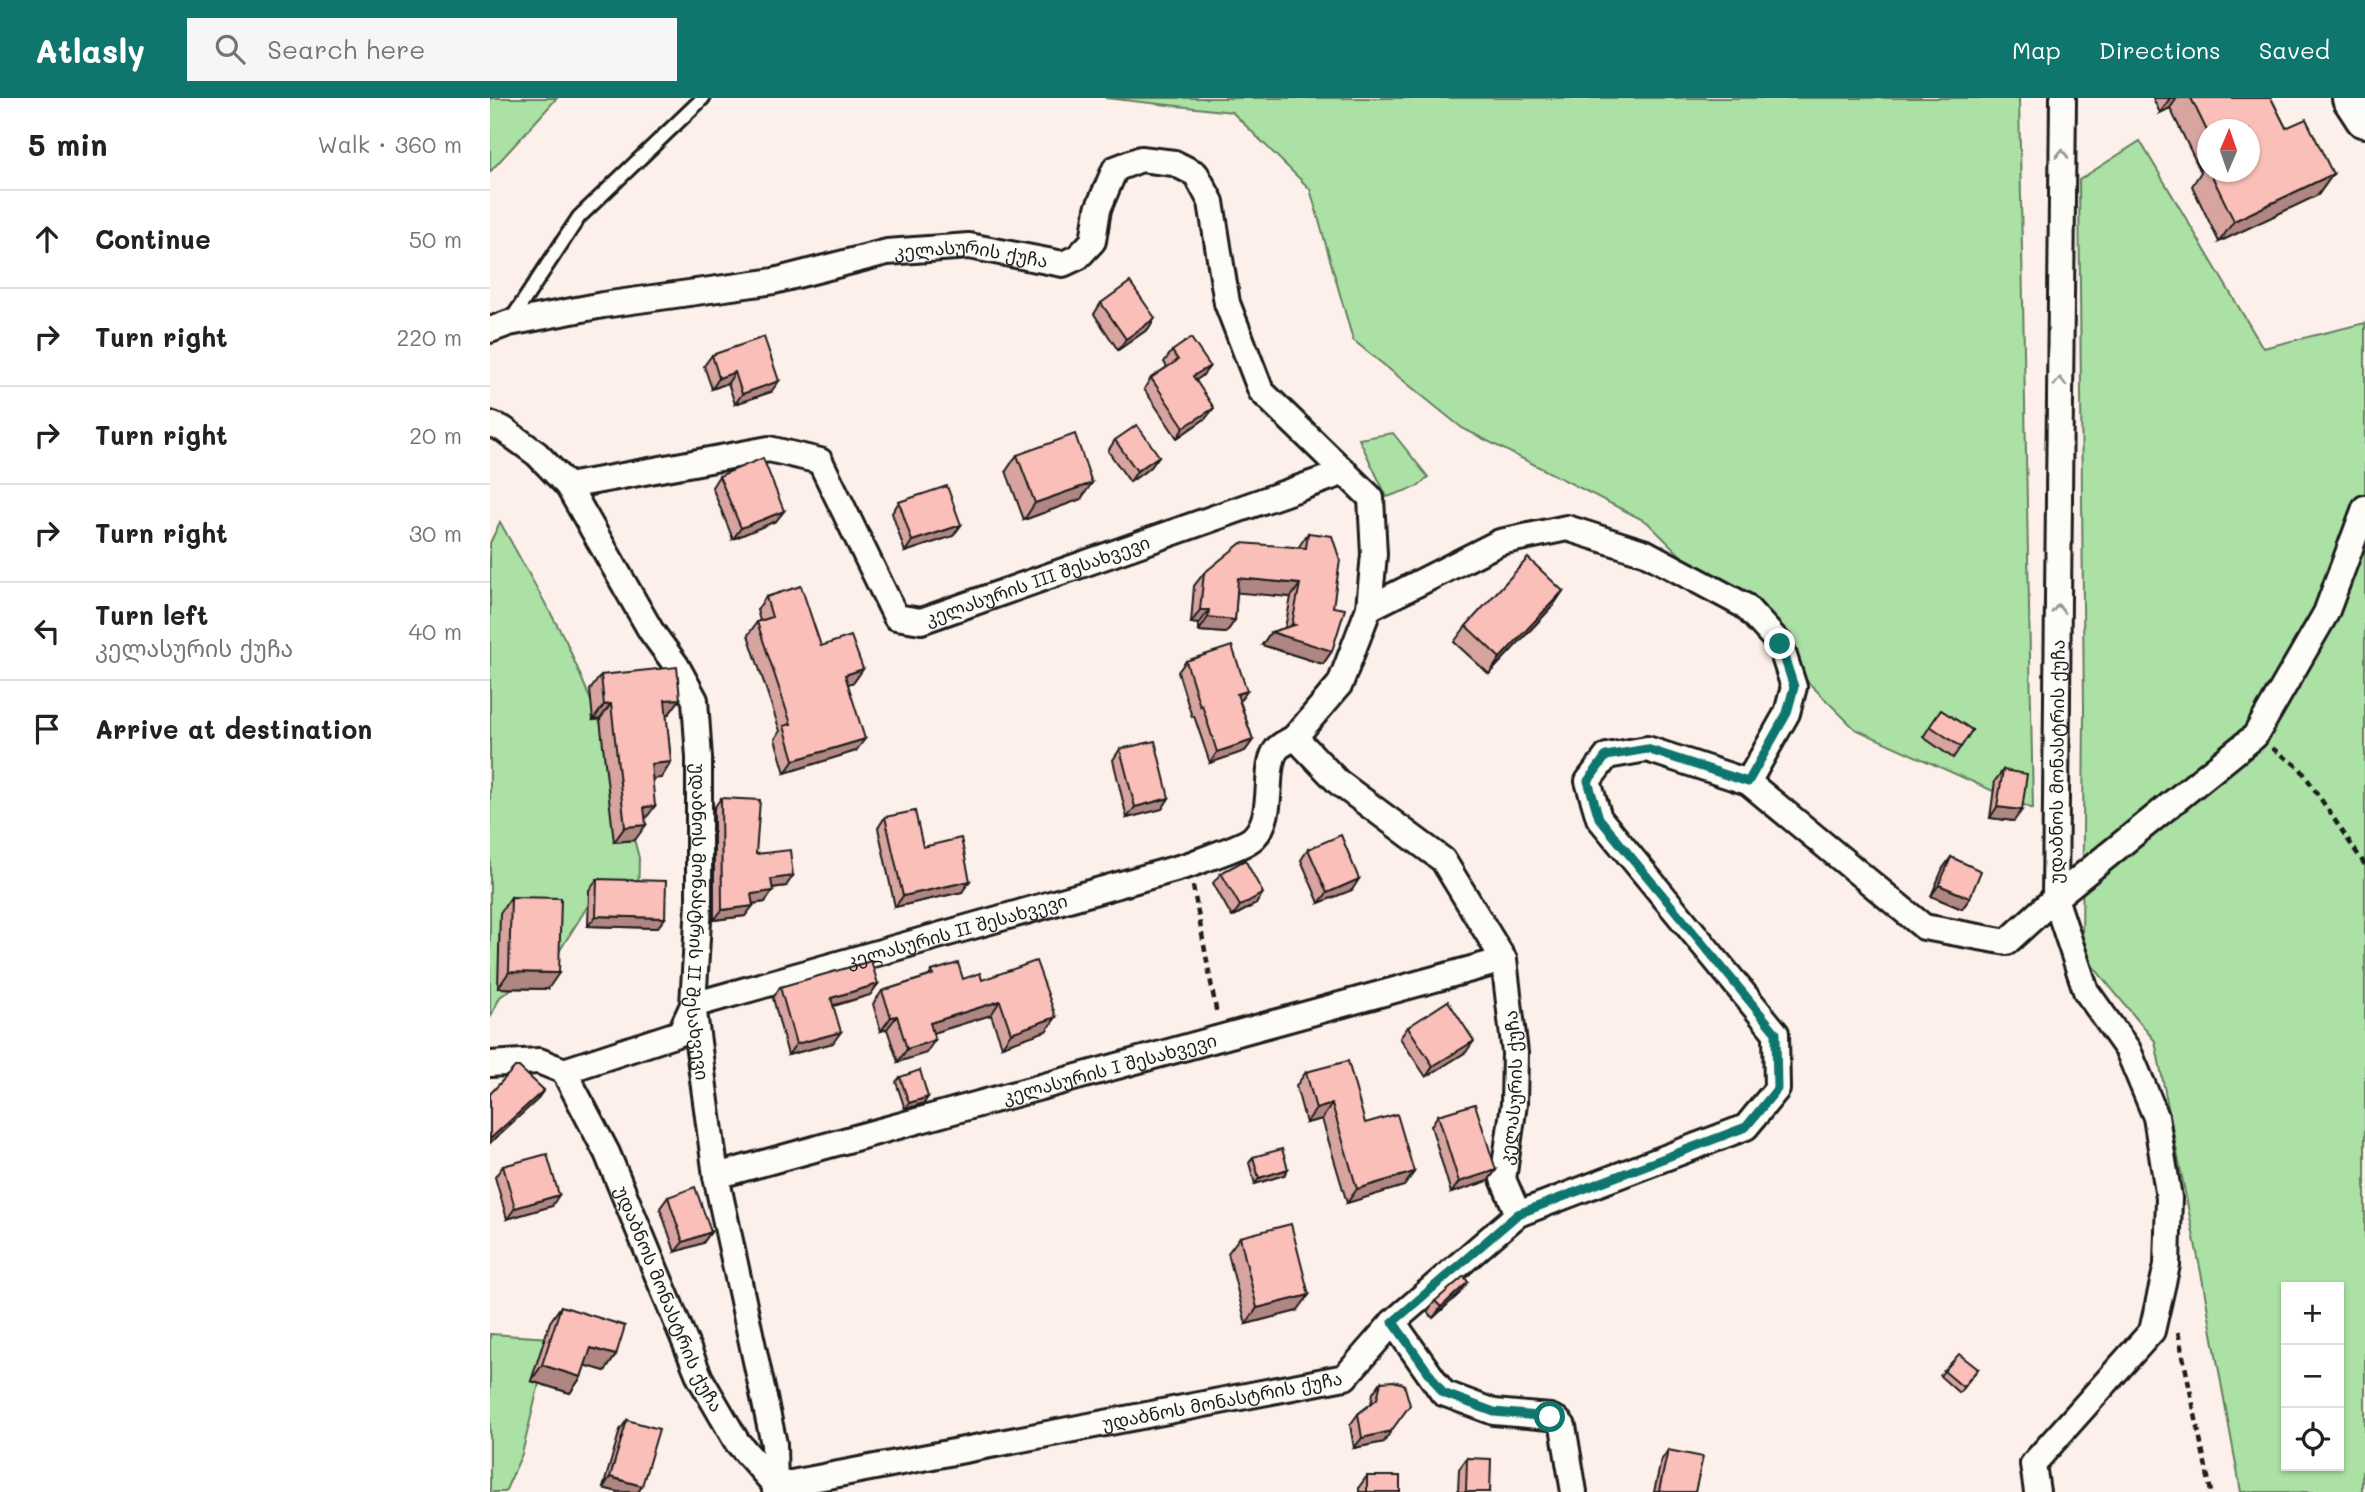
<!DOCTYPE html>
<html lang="en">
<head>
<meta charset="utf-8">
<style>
	:root { --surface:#fff; --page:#f6f6f6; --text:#202124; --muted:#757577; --line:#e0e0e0; --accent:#0f766e }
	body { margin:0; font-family:Mali,"Noto Sans Georgian",sans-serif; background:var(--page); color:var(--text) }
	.controls { position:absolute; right:21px; bottom:21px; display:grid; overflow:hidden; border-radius:0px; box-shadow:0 2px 5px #0004 }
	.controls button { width:63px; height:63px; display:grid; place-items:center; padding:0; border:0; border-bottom:2px solid var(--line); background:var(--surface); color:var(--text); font:35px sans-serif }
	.compass { position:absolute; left:1707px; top:21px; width:63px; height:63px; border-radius:50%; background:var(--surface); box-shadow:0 2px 5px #0004; rotate:2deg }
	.stop { position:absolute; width:21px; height:21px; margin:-16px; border:5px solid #0f766e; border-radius:50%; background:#fff }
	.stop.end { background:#0f766e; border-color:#fff; box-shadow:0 2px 7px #0008 }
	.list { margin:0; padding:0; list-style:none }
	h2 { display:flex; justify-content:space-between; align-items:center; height:91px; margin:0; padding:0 28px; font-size:30px }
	h2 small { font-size:23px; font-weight:400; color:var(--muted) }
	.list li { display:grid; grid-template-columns:46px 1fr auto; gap:21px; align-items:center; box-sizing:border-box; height:98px; padding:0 28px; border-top:2px solid var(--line) }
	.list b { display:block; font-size:26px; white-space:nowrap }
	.list p { margin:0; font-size:23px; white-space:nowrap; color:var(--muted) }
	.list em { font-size:23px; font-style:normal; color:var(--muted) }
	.icon { flex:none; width:38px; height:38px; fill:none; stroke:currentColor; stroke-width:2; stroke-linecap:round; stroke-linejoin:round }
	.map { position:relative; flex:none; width:1875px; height:1394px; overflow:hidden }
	header { display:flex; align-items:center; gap:42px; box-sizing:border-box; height:98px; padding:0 35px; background:var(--accent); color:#fff }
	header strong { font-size:33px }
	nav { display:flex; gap:38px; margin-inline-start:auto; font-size:24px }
	.search { width:490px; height:63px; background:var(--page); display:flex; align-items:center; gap:18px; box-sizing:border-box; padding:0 24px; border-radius:0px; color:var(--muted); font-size:26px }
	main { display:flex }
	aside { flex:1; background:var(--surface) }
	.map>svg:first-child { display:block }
	.green { fill:#abe1a4; stroke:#647e60; stroke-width:2; fill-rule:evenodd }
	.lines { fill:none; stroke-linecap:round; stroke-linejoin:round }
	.service-casing { stroke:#1c1c1c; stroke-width:18 }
	.minor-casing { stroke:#1c1c1c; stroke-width:30 }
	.trunk-casing { stroke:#1c1c1c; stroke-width:44 }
	.path { stroke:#1c1c1c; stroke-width:4.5; stroke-dasharray:7 5; stroke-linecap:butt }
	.service { stroke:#fdfcf7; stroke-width:12 }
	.minor { stroke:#fdfcf7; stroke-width:24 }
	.trunk { stroke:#fdfcf7; stroke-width:38 }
	.wall { fill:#d8a49f; stroke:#1c1c1c; stroke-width:2; fill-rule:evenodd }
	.shaded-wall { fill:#b08682; stroke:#1c1c1c; stroke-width:2 }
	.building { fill:#fbbfb9; stroke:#1c1c1c; stroke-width:2 }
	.oneway { stroke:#989794 }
	.route { stroke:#0f766e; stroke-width:9 }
	.labels { text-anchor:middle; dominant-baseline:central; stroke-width:6; stroke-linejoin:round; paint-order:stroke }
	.street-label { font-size:18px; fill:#1c1c1c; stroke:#fdfcf7 }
</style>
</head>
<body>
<header>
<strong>Atlasly</strong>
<div class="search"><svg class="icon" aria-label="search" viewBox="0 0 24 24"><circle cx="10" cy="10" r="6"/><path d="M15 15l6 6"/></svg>Search here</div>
<nav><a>Map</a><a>Directions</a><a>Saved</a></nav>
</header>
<main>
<aside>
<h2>5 min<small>Walk · 360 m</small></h2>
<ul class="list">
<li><svg class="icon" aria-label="ahead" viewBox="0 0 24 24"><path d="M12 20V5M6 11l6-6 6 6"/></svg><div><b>Continue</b></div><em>50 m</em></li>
<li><svg class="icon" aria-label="right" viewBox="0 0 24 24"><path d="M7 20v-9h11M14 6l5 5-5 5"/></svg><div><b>Turn right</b></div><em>220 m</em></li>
<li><svg class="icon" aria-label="right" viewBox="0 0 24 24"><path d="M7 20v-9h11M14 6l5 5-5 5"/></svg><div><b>Turn right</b></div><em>20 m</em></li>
<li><svg class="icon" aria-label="right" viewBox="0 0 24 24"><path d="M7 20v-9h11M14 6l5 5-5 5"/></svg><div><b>Turn right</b></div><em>30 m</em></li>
<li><svg class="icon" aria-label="left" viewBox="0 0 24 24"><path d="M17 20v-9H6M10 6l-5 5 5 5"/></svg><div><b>Turn left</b><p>კელასურის ქუჩა</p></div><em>40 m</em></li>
<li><svg class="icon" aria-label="arrive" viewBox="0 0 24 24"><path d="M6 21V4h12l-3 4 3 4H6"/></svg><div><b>Arrive at destination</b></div></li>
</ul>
</aside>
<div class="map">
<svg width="1875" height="1394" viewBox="0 0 1875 1394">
	<rect width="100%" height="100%" fill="#fdf0eb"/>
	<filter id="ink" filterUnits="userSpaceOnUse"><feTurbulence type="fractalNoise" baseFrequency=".0143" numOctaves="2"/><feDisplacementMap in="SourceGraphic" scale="14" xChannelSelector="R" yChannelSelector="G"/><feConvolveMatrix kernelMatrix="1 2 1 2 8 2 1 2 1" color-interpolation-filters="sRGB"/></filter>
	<g filter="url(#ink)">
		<g class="green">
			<polygon points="0,0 67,0 0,74"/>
			<polygon points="615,0 1529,0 1543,711 1365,631 1157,424 972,330 863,242 820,91 742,14"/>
			<path d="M 1650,43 L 1773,250 L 1875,225 L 1875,1373 L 1872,1374 L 1872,1394 L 1751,1394 L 1712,1180 L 1665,943 L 1592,855 L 1594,611 L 1589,82 ZM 1796,1189 L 1849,1189 L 1849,1368 L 1796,1368 Z"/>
			<polygon points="903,335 938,379 929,388 897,399 869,341"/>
			<polygon points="10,424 76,543 120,648 149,760 148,800 104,798 65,860 10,899 0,920 0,445"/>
			<polygon points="0,1236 60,1240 32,1356 15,1394 0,1394"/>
		</g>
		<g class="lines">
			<g class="service-casing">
				<polyline id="service" points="19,225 89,119 213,0"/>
			</g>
			<g class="minor-casing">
				<g id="minor">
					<path id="s1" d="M 0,232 L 19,225 L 113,207 L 284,183 L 397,154 L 479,148 L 573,166 L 588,159 L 603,143 L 608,111 L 625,71 L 651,61 L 684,65 L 706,76 L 721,104 L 737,205 L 771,293 L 881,400 L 884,456 L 879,510"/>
					<path id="s2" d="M 0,326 L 13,331 L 47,356 L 78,388 L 161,533 L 186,567 L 205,602 L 209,660 L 209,806 L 203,907 L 226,1078 L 284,1346 L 285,1393"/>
					<path id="s3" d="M 78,388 L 279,351 L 330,363 L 406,519 L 431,523 L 855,374"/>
					<path id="s4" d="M 0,966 L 49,963 L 74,973 L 117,1055 L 210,1280 L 247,1344 L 286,1388 L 855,1279 L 903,1224 L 1028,1116 L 1256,1029 L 1287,991 L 1286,935 L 1109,720 L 1098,683 L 1117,658 L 1157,651 L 1258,684 L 1434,829 L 1517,844 L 1565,800 L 1765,638 L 1836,515 L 1875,410"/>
					<path id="s5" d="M 74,973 L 190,935 L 203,907 L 699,767 C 713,761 756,748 764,739 C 787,716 772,669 787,651 C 791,646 800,643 805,639"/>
					<path id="s6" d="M 226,1078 L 1014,862"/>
					<path id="s7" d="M 1028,1116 L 1013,1081 L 1024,1006 L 1025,955 L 1014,862 L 953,762 L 848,684 L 805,639 L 850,586 L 879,510 L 1010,444 L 1077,430 L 1156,455 L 1255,508 L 1290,546 L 1304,589 L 1297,615 L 1258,684"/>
					<polyline points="903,1224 953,1295 1004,1314 1060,1319 1067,1322 1073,1328 1084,1394"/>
					<path id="s8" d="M 1547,1394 L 1543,1366 L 1662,1233 L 1677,1167 L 1679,1100 L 1666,1019 L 1638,952 L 1596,893 L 1565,800 L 1573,0"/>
				</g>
			</g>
			<g class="trunk-casing">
				<polyline id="trunk" points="1862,0 1875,20"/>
			</g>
			<g class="path">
				<polyline points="1782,650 1810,670 1875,767"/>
				<polyline points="703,788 727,917"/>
				<polyline points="1688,1234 1721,1394"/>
			</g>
			<use href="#service" class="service"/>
			<use href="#minor" class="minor"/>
			<use href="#trunk" class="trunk"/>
		</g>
		<g class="wall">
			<path d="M 1663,0 L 1781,0 L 1796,30 L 1843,76 L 1828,97 L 1729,144 L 1702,88 L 1711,74 L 1680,10 L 1670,15 ZM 1718,32 L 1760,74 L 1718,74 Z"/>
			<polygon points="611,205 665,220 658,231 628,252 604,216"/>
			<polygon points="682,253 720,268 712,278 706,282 716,320 687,340 654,291 661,280 677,269 674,264"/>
			<polygon points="222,257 281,294 245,306 238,285 222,291 214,268"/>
			<polygon points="625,342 669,358 661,369 640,384 618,353"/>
			<polygon points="527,357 591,401 534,422 516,373"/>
			<polygon points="229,378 294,413 286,423 243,441 222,389"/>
			<polygon points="409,404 471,427 463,438 415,454 402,415"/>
			<polygon points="818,435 843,509 842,553 833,566 772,547 781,534 795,530 801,499 747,494 745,522 736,535 709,533 709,526 701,525 704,488 714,475 808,450"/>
			<polygon points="1073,493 1062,509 999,576 964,544 976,528"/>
			<polygon points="276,499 331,548 373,571 364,584 358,586 366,653 295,675 285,641 290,633 258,537 267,524 270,523 267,512"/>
			<polygon points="696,563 757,593 750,603 763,642 755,653 720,665 704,618 702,619 688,574"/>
			<polygon points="111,577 190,601 179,616 176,616 181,664 171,680 162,680 155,721 145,742 124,744 110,621 103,622 100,592"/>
			<polygon points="1451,612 1482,632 1463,660 1433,639"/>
			<polygon points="630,651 679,700 672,711 637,720 623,662"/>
			<polygon points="1513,672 1524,723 1500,720 1505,683"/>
			<polygon points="231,700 266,756 296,788 282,790 275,804 262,806 255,818 224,822 224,710"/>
			<polygon points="395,719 433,749 472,794 405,809 388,730"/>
			<polygon points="818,751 862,792 829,805 811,762"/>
			<polygon points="1461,759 1480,800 1472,811 1441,798 1453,770"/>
			<polygon points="731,775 766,806 742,819 723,785"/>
			<polygon points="107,781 175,820 167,830 98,828 99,792"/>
			<polygon points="21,799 58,891 8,890 10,815"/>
			<polygon points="442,873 473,881 492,882 566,919 556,933 512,948 501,917 443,935 436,955 408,964 397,931 391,933 383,906 392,893 439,878"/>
			<polygon points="388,886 380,897 344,908 343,945 298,957 283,900 290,889"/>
			<polygon points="918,929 976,954 936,979 910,940"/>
			<polygon points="816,974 875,1025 924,1074 914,1088 857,1105 832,1021 816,1025 806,988"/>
			<polygon points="410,979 438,999 434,1005 415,1011 406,984"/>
			<polygon points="948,1017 1006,1072 998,1083 961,1095 941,1028"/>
			<polygon points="763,1059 794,1077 765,1086 759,1065"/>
			<polygon points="13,1068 62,1108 17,1121 5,1079"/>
			<polygon points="178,1099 221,1134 213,1145 185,1154 170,1110"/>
			<polygon points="750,1139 807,1213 756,1226 738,1155"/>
			<polygon points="971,1194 943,1220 937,1214 945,1203"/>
			<polygon points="71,1208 126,1257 115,1273 95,1267 91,1279 80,1295 41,1283 60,1224"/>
			<polygon points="1488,1271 1469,1295 1450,1278 1454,1273"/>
			<polygon points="891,1284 894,1344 864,1350 860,1327 868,1316 881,1306 883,1295"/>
			<polygon points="137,1322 152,1388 148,1394 128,1394 113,1390 130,1332"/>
			<polygon points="1178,1352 1205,1394 1164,1394 1171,1363"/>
			<polygon points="977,1360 1000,1394 968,1394 969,1371"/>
			<polygon points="877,1378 910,1394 869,1394 869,1389"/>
		</g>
		<g class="shaded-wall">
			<polygon points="1680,0 1687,0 1680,10 1670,15"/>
			<polygon points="1843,76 1828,97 1729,144 1744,123"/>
			<polygon points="665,220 658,231 628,252 636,241"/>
			<polygon points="720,268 712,278 696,289 703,278"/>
			<polygon points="245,274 238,285 222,291 229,280"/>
			<polygon points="289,283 281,294 245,306 252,296"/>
			<polygon points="724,310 716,320 687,340 694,329"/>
			<polygon points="669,358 661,369 640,384 647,373"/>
			<polygon points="602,385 591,401 534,422 545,405"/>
			<polygon points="294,413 286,423 243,441 251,430"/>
			<polygon points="471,427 463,438 415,454 422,443"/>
			<polygon points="748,480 810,486 801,499 739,494"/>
			<polygon points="1073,493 1062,509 999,576 1010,560"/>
			<polygon points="710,512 719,512 709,526 701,525"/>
			<polygon points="718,519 745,522 736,535 709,533"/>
			<polygon points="802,526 842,553 833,566 772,547 781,534 794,538"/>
			<polygon points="373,571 364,584 346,590 355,577"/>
			<polygon points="757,593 749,604 747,596"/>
			<polygon points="190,601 179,616 164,617 175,602"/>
			<polygon points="121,606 110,621 103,622 114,607"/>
			<polygon points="375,641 366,653 295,675 304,662"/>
			<polygon points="763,642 755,653 720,665 727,654"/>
			<polygon points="181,664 171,680 150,682 161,666"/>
			<polygon points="679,700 672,711 637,720 645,709"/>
			<polygon points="165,708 154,723 154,709"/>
			<polygon points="1507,709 1532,712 1524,723 1500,720"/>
			<polygon points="156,727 145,742 124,744 135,729"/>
			<polygon points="303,778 296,788 273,791 281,781"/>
			<polygon points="869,781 862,792 829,805 837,795"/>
			<polygon points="480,783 472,794 405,809 413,798"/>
			<polygon points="1449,787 1480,800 1472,811 1441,798"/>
			<polygon points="283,793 275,804 254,807 261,796"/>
			<polygon points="773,795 766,806 742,819 750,808"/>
			<polygon points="263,808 255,818 224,822 232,812"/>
			<polygon points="106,818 175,820 167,830 98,828"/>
			<polygon points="19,874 69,875 58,891 8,890"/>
			<polygon points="388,886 380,897 334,910 341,900"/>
			<polygon points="510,903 501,917 430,939 440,925"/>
			<polygon points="407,918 397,931 391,933 401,919"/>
			<polygon points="566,919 556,933 512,948 521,935"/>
			<polygon points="351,934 343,945 298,957 306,946"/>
			<polygon points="445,942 436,955 408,964 417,951"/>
			<polygon points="984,943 976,954 936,979 943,968"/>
			<polygon points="54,992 46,1003 0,1045 0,1041"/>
			<polygon points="438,999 434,1005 415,1011 419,1005"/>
			<polygon points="842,1006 832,1021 816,1025 826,1011"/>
			<polygon points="798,1071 794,1077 765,1086 769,1080"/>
			<polygon points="1006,1072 998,1083 961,1095 969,1084"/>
			<polygon points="924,1074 914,1088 857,1105 867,1091"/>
			<polygon points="69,1097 62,1108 17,1121 25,1110"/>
			<polygon points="221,1134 213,1145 185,1154 193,1144"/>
			<polygon points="978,1184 971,1194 943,1220 951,1209"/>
			<polygon points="819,1197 807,1213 756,1226 767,1210"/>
			<polygon points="101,1250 126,1257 115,1273 90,1266"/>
			<polygon points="52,1267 91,1279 80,1295 41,1283"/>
			<polygon points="901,1333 894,1344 864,1350 872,1340"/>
			<polygon points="120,1379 152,1388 148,1394 128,1394 113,1390"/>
		</g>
		<g class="building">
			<polygon points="1701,0 1781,0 1796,30 1816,21 1843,76 1744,123 1720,74 1760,74 1760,32 1718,32 1718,35"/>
			<polygon points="640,184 665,220 636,241 611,205"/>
			<polygon points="274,239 289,283 252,296 245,274 229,280 222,257"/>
			<polygon points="701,240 720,268 703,278 724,310 694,329 661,280 688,262 682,253"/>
			<polygon points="647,327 669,358 647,373 625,342"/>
			<polygon points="585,336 602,385 545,405 527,357"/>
			<polygon points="273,360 294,413 251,430 229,378"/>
			<polygon points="457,388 471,427 422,443 409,404"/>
			<polygon points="818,435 842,438 850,462 843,509 855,511 842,553 781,534 805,527 802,526 810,486 748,480 745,522 718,519 719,512 710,512 714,475 751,445 816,450"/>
			<polygon points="1038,460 1073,493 1010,560 976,528"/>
			<polygon points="311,488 331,548 361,538 373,571 355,577 375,641 304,662 294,628 301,626 267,524 282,519 276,499"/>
			<polygon points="742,548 757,593 747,596 763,642 727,654 712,607 710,608 696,563"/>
			<polygon points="187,569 190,601 175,602 181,664 161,666 165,708 154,709 156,727 135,729 121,606 114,607 111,577"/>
			<polygon points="1451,612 1482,632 1471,649 1440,628"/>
			<polygon points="665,643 679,700 645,709 630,651"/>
			<polygon points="1513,672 1537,676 1532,712 1507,709"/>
			<polygon points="231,700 270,702 266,756 300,752 303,778 281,781 283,793 261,796 263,808 232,812"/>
			<polygon points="425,713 433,749 471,740 480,783 413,798 395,719"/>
			<polygon points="851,737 869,781 837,795 818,751"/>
			<polygon points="1461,759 1491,773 1480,800 1449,787"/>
			<polygon points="755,762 773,795 750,808 731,775"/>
			<polygon points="107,781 176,783 175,820 106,818"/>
			<polygon points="21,799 71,800 69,875 19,874"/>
			<polygon points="381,863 388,886 341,900 351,934 306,946 290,889"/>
			<polygon points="546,863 566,919 521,935 510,903 440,925 445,942 417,951 407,918 401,919 392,893 443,877 442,873 468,865 473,881 490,875 492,882"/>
			<polygon points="958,903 984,943 943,968 918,929"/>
			<polygon points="858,963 875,1025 907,1016 924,1074 867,1091 842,1006 826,1011 816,974"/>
			<polygon points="25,969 29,969 54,992 0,1041 0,996"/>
			<polygon points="430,972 438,999 419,1005 410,979"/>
			<polygon points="985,1006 1006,1072 969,1084 948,1017"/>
			<polygon points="792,1051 798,1071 769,1080 763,1059"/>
			<polygon points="57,1056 69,1097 25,1110 13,1068"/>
			<polygon points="205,1089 221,1134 193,1144 178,1099"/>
			<polygon points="801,1126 819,1197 767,1210 750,1139"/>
			<polygon points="974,1178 978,1184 951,1209 945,1203"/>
			<polygon points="71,1208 135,1228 126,1257 101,1250 91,1279 52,1267"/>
			<polygon points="1469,1256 1488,1271 1473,1289 1454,1273"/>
			<polygon points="903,1283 914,1286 920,1307 901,1333 872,1340 868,1316 887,1301 891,1284"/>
			<polygon points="137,1322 169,1331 152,1388 120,1379"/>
			<polygon points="1178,1352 1213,1359 1205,1394 1175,1394 1169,1393"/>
			<polygon points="977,1360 1001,1361 1000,1394 976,1394"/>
			<rect x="877" y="1378" width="33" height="16"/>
		</g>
		<defs><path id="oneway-chevron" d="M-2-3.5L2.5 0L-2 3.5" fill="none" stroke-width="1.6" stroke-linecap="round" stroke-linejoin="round" transform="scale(1.75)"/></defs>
		<g class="oneway">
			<use href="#oneway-chevron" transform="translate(1572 56) rotate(-89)"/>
			<use href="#oneway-chevron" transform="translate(1570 284) rotate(-89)"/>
			<use href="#oneway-chevron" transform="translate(1568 511) rotate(-89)"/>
		</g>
	</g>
	<g class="lines" filter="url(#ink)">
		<polyline class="route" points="1060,1319 1004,1314 953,1295 903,1224 1028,1116 1256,1029 1287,991 1286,935 1109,720 1098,683 1116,658 1157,651 1258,684 1297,615 1304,589 1290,546"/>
	</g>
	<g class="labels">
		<g class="street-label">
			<text stroke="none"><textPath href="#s1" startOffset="490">კელასურის ქუჩა</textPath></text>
			<text stroke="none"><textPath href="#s3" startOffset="579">კელასურის III შესახვევი</textPath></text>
			<text stroke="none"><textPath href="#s8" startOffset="803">უდაბნოს მონასტრის ქუჩა</textPath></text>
			<text stroke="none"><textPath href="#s2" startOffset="572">უდაბნოს მონასტრის II შესახვევი</textPath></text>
			<text stroke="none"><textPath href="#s5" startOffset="427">კელასურის II შესახვევი</textPath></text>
			<text stroke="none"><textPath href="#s6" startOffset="408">კელასურის I შესახვევი</textPath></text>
			<text stroke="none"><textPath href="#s7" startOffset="130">კელასურის ქუჩა</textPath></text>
			<text stroke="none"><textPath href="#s4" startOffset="327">უდაბნოს მონასტრის ქუჩა</textPath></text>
			<text stroke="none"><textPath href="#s4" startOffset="999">უდაბნოს მონასტრის ქუჩა</textPath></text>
		</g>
	</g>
</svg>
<div class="controls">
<button>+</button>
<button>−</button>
<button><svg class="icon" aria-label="locate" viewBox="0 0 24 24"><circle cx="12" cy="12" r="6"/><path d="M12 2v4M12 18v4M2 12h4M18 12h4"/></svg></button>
</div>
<svg class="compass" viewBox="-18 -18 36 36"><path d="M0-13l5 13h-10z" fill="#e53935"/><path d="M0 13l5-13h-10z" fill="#757577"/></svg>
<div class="stop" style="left:1060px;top:1319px"></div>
<div class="stop end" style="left:1290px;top:546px"></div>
</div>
</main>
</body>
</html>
